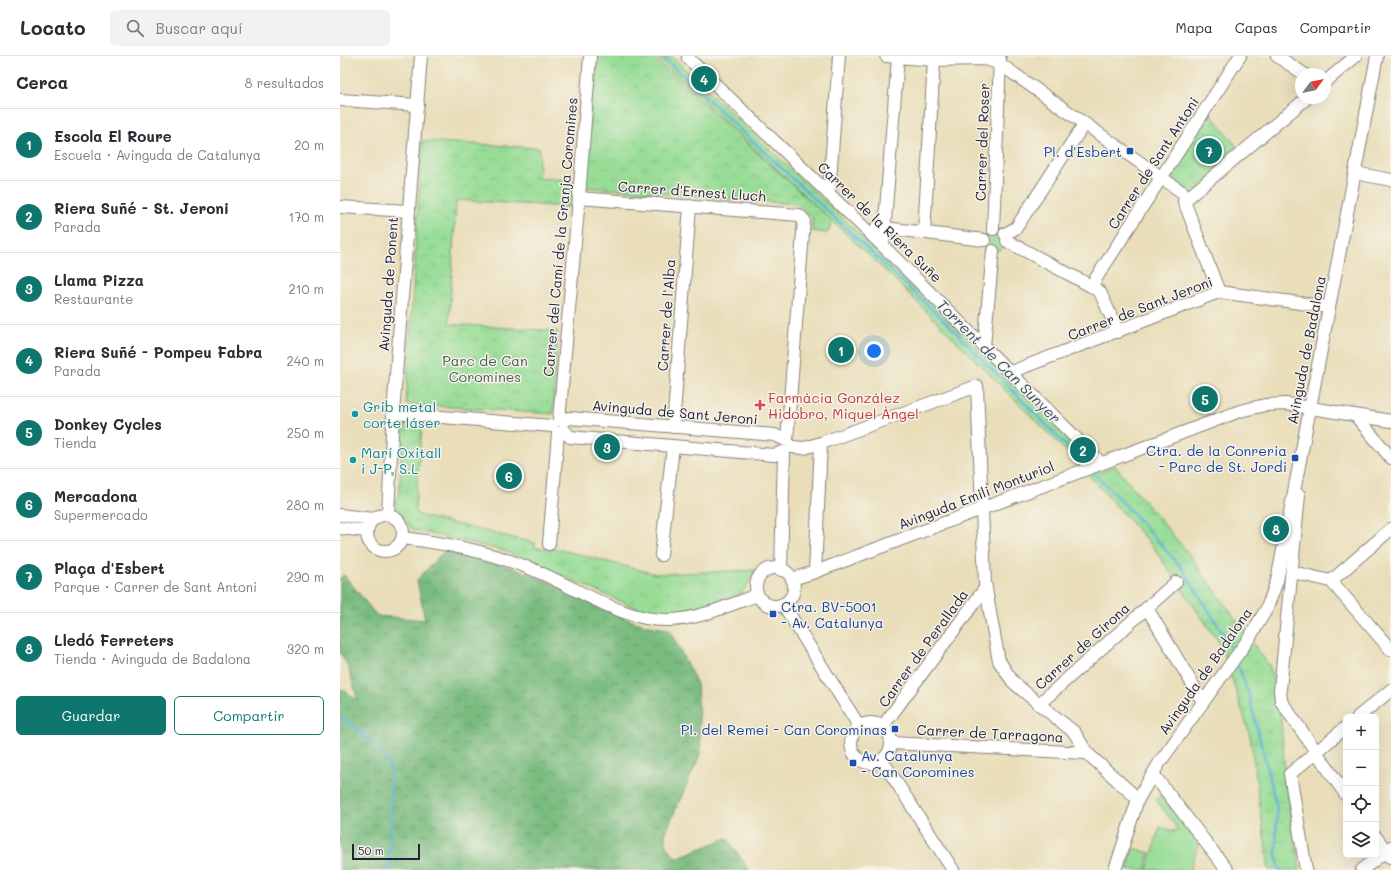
<!DOCTYPE html>
<html lang="es">
<head>
<meta charset="utf-8">
<style>
	:root { --surface:#fff; --page:#f2f2f3; --text:#2b2b33; --muted:#7c7c81; --line:#e1e1e2; --accent:#0f766e }
	body { margin:0; font-family:Mali,sans-serif; background:var(--page); color:var(--text) }
	.controls { position:absolute; right:12px; bottom:12px; display:grid; overflow:hidden; border-radius:6px; box-shadow:0 4px 16px #0002 }
	.controls button { width:36px; height:36px; display:grid; place-items:center; padding:0; border:0; border-bottom:1px solid var(--line); background:var(--surface); color:var(--text); font:20px sans-serif }
	.compass { position:absolute; left:955px; top:12px; width:36px; height:36px; border-radius:50%; background:var(--surface); box-shadow:0 4px 16px #0002; rotate:58deg }
	.scale { position:absolute; left:12px; bottom:10px; width:68px; box-sizing:border-box; padding-left:4px; border:2px solid #22223b; border-top:0; font-size:11px; line-height:14px; white-space:nowrap; color:#22223b; -webkit-text-stroke:3px #f7f3e8; paint-order:stroke }
	.you { position:absolute; left:534px; top:295px; width:14px; height:14px; margin:-10px; border:3px solid #fff; border-radius:50%; background:#1a73e8; box-shadow:0 0 0 6px #1a73e833 }
	.badge { display:grid; place-items:center; width:26px; height:26px; border-radius:50%; background:var(--accent); color:#fff; font-size:13px; font-weight:700 }
	.pin { position:absolute; translate:-50% -50%; border:2px solid #fff; box-shadow:0 1px 4px #0006 }
	.list { margin:0; padding:0; list-style:none }
	h2 { display:flex; justify-content:space-between; align-items:center; height:52px; margin:0; padding:0 16px; font-size:17px }
	h2 small { font-size:13px; font-weight:400; color:var(--muted) }
	.list li { display:grid; grid-template-columns:26px 1fr auto; gap:12px; align-items:center; box-sizing:border-box; height:72px; padding:0 16px; border-top:1px solid var(--line) }
	.list b { display:block; font-size:15px; white-space:nowrap }
	.list p { margin:0; font-size:13px; white-space:nowrap; color:var(--muted) }
	.list em { font-size:13px; font-style:normal; color:var(--muted) }
	.actions { display:flex; gap:8px; padding:12px 16px }
	.actions a { flex:1; padding:9px 0; border:1px solid var(--accent); border-radius:6px; text-align:center; font-size:14px; color:var(--accent) }
	.actions .main { background:var(--accent); color:#fff }
	.icon { flex:none; width:22px; height:22px; fill:none; stroke:currentColor; stroke-width:2; stroke-linecap:round; stroke-linejoin:round }
	.map { position:relative; flex:none; width:1051px; height:814px; overflow:hidden }
	header { display:flex; align-items:center; gap:24px; box-sizing:border-box; height:56px; padding:0 20px; background:var(--surface); border-bottom:1px solid var(--line) }
	header strong { font-size:19px }
	nav { display:flex; gap:22px; margin-inline-start:auto; font-size:14px }
	.search { width:280px; height:36px; background:var(--page); display:flex; align-items:center; gap:10px; box-sizing:border-box; padding:0 14px; border-radius:6px; color:var(--muted); font-size:15px }
	main { display:flex }
	aside { flex:1; background:var(--surface) }
	.map>svg:first-child { display:block }
	.grass { fill:url(#grass-tufts); stroke:#5d8068 }
	.forest { fill:url(#forest-crowns); stroke:#4e6f5d }
	.park { fill:url(#park-crowns); stroke:#5d8068 }
	.pitch { fill:#98dd96; stroke:#5d8068 }
	.lines { fill:none; stroke-linecap:round; stroke-linejoin:round }
	.stream { stroke:#5dadd8; stroke-width:2.5 }
	.minor-casing { stroke:#86807a; stroke-width:14 }
	.minor { stroke:#fff; stroke-width:12 }
	.transit-dot { fill:#1a4fb4; stroke:#f7f3e8; stroke-width:1.5 }
	.health-dot { fill:#e0444e; stroke:#f7f3e8; stroke-width:1.5 }
	.culture-dot { fill:#0f9aa8; stroke:#f7f3e8; stroke-width:1.5 }
	.labels { text-anchor:middle; dominant-baseline:central; stroke-width:3; stroke-linejoin:round; paint-order:stroke }
	.street-label { font-size:14px; fill:#22223b; stroke:#f7f3e8 }
	.transit-label { font-size:14px; fill:#164399; stroke:#f7f3e8; text-anchor:end }
	.park-label { font-size:14px; fill:#455a56; stroke:#f7f3e8 }
	.health-label { font-size:14px; fill:#be3a42; stroke:#f7f3e8; text-anchor:start }
	.culture-label { font-size:14px; fill:#0d838f; stroke:#f7f3e8; text-anchor:start }
	.water-label { font-size:15px; font-style:italic; fill:#375372; stroke:#f7f3e8 }
</style>
</head>
<body>
<header>
<strong>Locato</strong>
<div class="search"><svg class="icon" aria-label="search" viewBox="0 0 24 24"><circle cx="10" cy="10" r="6"/><path d="M15 15l6 6"/></svg>Buscar aquí</div>
<nav><a>Mapa</a><a>Capas</a><a>Compartir</a></nav>
</header>
<main>
<aside>
<h2>Cerca<small>8 resultados</small></h2>
<ul class="list">
<li><span class="badge">1</span><div><b>Escola El Roure</b><p>Escuela · Avinguda de Catalunya</p></div><em>20 m</em></li>
<li><span class="badge">2</span><div><b>Riera Suñé - St. Jeroni</b><p>Parada</p></div><em>170 m</em></li>
<li><span class="badge">3</span><div><b>Llama Pizza</b><p>Restaurante</p></div><em>210 m</em></li>
<li><span class="badge">4</span><div><b>Riera Suñé - Pompeu Fabra</b><p>Parada</p></div><em>240 m</em></li>
<li><span class="badge">5</span><div><b>Donkey Cycles</b><p>Tienda</p></div><em>250 m</em></li>
<li><span class="badge">6</span><div><b>Mercadona</b><p>Supermercado</p></div><em>280 m</em></li>
<li><span class="badge">7</span><div><b>Plaça d'Esbert</b><p>Parque · Carrer de Sant Antoni</p></div><em>290 m</em></li>
<li><span class="badge">8</span><div><b>Lledó Ferreters</b><p>Tienda · Avinguda de Badalona</p></div><em>320 m</em></li>
</ul>
<div class="actions"><a class="main">Guardar</a><a>Compartir</a></div>
</aside>
<div class="map">
<svg width="1051" height="814" viewBox="0 0 1051 814">
	<defs>
		<pattern id="grass-tufts" width="24" height="20" patternUnits="userSpaceOnUse"><rect width="24" height="20" fill="#98dd96"/><path d="M3 7l-1-3M5 7V3M7 7l1-3M15 17l-1-3M17 17v-4M19 17l1-3" fill="none" stroke="#83bd82"/></pattern>
		<pattern id="forest-crowns" width="20" height="18" patternUnits="userSpaceOnUse"><rect width="20" height="18" fill="#7abc7f"/><path d="M2 6a3 3 0 1 1 6 0M12 15a3 3 0 1 1 6 0" fill="none" stroke="#649869"/></pattern>
		<pattern id="park-crowns" width="20" height="18" patternUnits="userSpaceOnUse"><rect width="20" height="18" fill="#98dd96"/><path d="M2 6a3 3 0 1 1 6 0M12 15a3 3 0 1 1 6 0" fill="none" stroke="#83bd82"/></pattern>
	</defs>
	<rect width="100%" height="100%" fill="#f7f3e8"/>
	<filter id="ink" filterUnits="userSpaceOnUse"><feTurbulence type="fractalNoise" baseFrequency=".025" numOctaves="2"/><feDisplacementMap in="SourceGraphic" scale="8" xChannelSelector="R" yChannelSelector="G"/><feConvolveMatrix kernelMatrix="1 2 1 2 8 2 1 2 1" color-interpolation-filters="sRGB"/></filter>
	<filter id="wash" filterUnits="userSpaceOnUse"><feTurbulence type="fractalNoise" baseFrequency=".012" numOctaves="4" result="noise"/><feDisplacementMap in="SourceGraphic" scale="16" xChannelSelector="R" yChannelSelector="G"/><feGaussianBlur stdDeviation="0.9" result="paint"/><feColorMatrix in="noise" values="0 0 0 0 0 0 0 0 0 0 0 0 0 0 0 0 0 1.4 0 .05"/><feComposite in="paint" operator="in"/></filter>
	<g filter="url(#wash)">
		<rect width="100%" height="100%" fill="#e9deb9"/>
		<g class="grass">
			<path d="M 315,0 L 331,0 C 476,137 622,273 761,416 L 775,410 L 848,497 L 930,611 L 941,662 L 945,720 L 960,814 L 929,814 L 910,680 L 882,591 L 813,491 L 738,407 L 550,219 Z"/>
			<circle cx="655" cy="184" r="11"/>
			<polygon points="63,371 82,371 75,453 78,459 195,487 195,492 217,493 316,518 417,514 401,538 328,560 299,553 165,495 73,474 56,453 54,443 59,442"/>
		</g>
		<path class="forest" d="M 105,494 C 136,502 169,509 199,522 C 241,540 282,569 329,573 L 357,628 L 361,696 L 325,778 L 327,791 L 336,802 L 387,782 L 409,814 L 0,814 L 0,632 L 18,645 L 8,610 L 0,596 L 0,522 L 4,519 L 37,560 L 85,564 L 77,524 Z"/>
		<g class="park">
			<polygon points="256,0 311,0 492,165 488,177 472,175 472,161 457,148 244,131"/>
			<polygon points="866,52 902,97 852,138 823,119"/>
			<polygon points="82,85 200,92 198,122 231,124 230,151 116,144 109,268 218,275 213,358 66,348"/>
		</g>
		<g class="pitch">
			<polygon points="821,739 859,787 850,814 807,814 820,771 834,775 838,773 816,744"/>
			<polygon points="793,792 810,797 805,814 787,814"/>
		</g>
		<g class="lines">
			<g class="stream">
				<polyline points="322,0 609,269 745,409"/>
				<polyline points="752,415 789,453 841,511 888,585 893,598"/>
				<polyline points="897,607 908,636 937,752 936,799 940,814"/>
				<path d="M 0,660 C 15,671 40,690 48,707 C 55,724 49,792 49,814"/>
			</g>
		</g>
	</g>
	<g filter="url(#ink)">
		<g class="lines">
			<g class="minor-casing">
				<g id="minor">
					<polyline points="349,0 348,2 543,190 761,407"/>
					<polyline points="546,0 594,4 646,3 660,8 849,141"/>
					<polyline points="937,0 964,18"/>
					<polyline points="985,26 1016,0"/>
					<polyline points="0,44 78,49"/>
					<polyline points="1015,117 1051,124"/>
					<polyline points="489,138 499,0"/>
					<polyline points="239,142 459,159 464,164 447,384"/>
					<polyline points="0,151 69,155"/>
					<polyline points="537,171 644,184"/>
					<polyline points="653,173 660,3"/>
					<polyline points="584,177 594,4"/>
					<polyline points="665,178 676,172 744,68"/>
					<polyline points="667,185 751,230 760,236 778,276"/>
					<polyline points="543,190 558,1"/>
					<polyline points="751,230 900,0"/>
					<polyline points="879,236 844,145 967,42"/>
					<polyline points="644,290 653,195"/>
					<polyline points="671,316 879,236 989,251"/>
					<polyline points="53,357 212,370"/>
					<polyline points="1015,359 1051,402"/>
					<polyline points="219,364 239,142 250,0"/>
					<polyline points="223,366 229,362 435,379 445,384"/>
					<polyline points="333,371 350,150"/>
					<polyline points="224,374 230,381 434,399 443,396"/>
					<polyline points="452,391 464,392 481,387 637,330 645,527 651,562 659,605 673,626 699,648"/>
					<polyline points="959,439 940,634 941,645 1006,739"/>
					<polyline points="48,458 53,357 81,0"/>
					<circle cx="45" cy="477" r="18"/>
					<polyline points="0,459 33,463"/>
					<polyline points="0,472 27,475"/>
					<path d="M 63,482 C 105,487 149,496 189,512 C 233,529 282,566 330,564 C 359,563 390,549 417,539"/>
					<polyline points="209,488 218,377"/>
					<polyline points="321,499 333,390"/>
					<circle cx="435" cy="531" r="19"/>
					<polyline points="441,514 444,396"/>
					<polyline points="475,516 481,387"/>
					<polyline points="952,516 991,525 1051,594"/>
					<polyline points="452,523 475,516 900,355 925,349 946,348 1051,365"/>
					<polyline points="991,525 1051,473"/>
					<polyline points="443,548 519,670"/>
					<polyline points="807,552 863,646"/>
					<polyline points="1018,661 1051,634"/>
					<circle cx="531" cy="687" r="20"/>
					<polyline points="543,670 646,531"/>
					<polyline points="551,687 747,697"/>
					<polyline points="542,704 613,814"/>
					<polyline points="813,718 887,814"/>
					<polyline points="798,743 747,697 734,676 699,648 836,526"/>
					<polyline points="1036,781 1050,801"/>
					<polyline points="775,814 798,743 820,706 910,581 927,552 937,525 1037,0"/>
					<polyline points="966,814 950,718 1006,671"/>
					<polyline points="1022,814 1051,791"/>
				</g>
			</g>
			<use href="#minor" class="minor"/>
		</g>
	</g>
	<g class="transit-dot">
		<rect x="786" y="91" width="8" height="8" rx="2"/>
		<rect x="951" y="398" width="8" height="8" rx="2"/>
		<rect x="429" y="554" width="8" height="8" rx="2"/>
		<rect x="551" y="669" width="8" height="8" rx="2"/>
		<rect x="509" y="703" width="8" height="8" rx="2"/>
	</g>
	<path class="health-dot" d="M418 343h4v4h4v4h-4v4h-4v-4h-4v-4h4z"/>
	<g class="culture-dot">
		<circle cx="15" cy="358" r="4"/>
		<circle cx="13" cy="404" r="4"/>
	</g>
	<g class="labels">
		<g class="street-label">
			<text transform="translate(642 86) rotate(-88)">Carrer del Roser</text>
			<text transform="translate(813 107) rotate(-57)">Carrer de Sant Antoni</text>
			<text transform="translate(352 135) rotate(4)">Carrer d'Ernest Lluch</text>
			<text transform="translate(540 166) rotate(44)">Carrer de la Riera Suñe</text>
			<text transform="translate(220 181) rotate(-85)">Carrer del Camí de la Granja Coromines</text>
			<text transform="translate(48 228) rotate(-86)">Avinguda de Ponent</text>
			<text transform="translate(800 252) rotate(-21)">Carrer de Sant Jeroni</text>
			<text transform="translate(326 259) rotate(-86)">Carrer de l'Alba</text>
			<text transform="translate(966 294) rotate(-79)">Avinguda de Badalona</text>
			<text transform="translate(335 356) rotate(5)">Avinguda de Sant Jeroni</text>
			<text transform="translate(636 439) rotate(-21)">Avinguda Emili Monturiol</text>
			<text transform="translate(742 590) rotate(-42)">Carrer de Girona</text>
			<text transform="translate(583 592) rotate(-54)">Carrer de Perallada</text>
			<text transform="translate(865 615) rotate(-55)">Avinguda de Badalona</text>
			<text transform="translate(650 677) rotate(3)">Carrer de Tarragona</text>
		</g>
		<g class="transit-label">
			<text x="782" y="95">Pl. d'Esbert</text>
			<text x="947" y="394">Ctra. de la Conreria<tspan x="947" dy="16">- Parc de St. Jordi</tspan></text>
			<text x="441" y="550" text-anchor="start">Ctra. BV-5001<tspan x="441" dy="16">- Av. Catalunya</tspan></text>
			<text x="547" y="673">Pl. del Remei - Can Corominas</text>
			<text x="521" y="699" text-anchor="start">Av. Catalunya<tspan x="521" dy="16">- Can Coromines</tspan></text>
		</g>
		<g class="park-label">
			<text x="145" y="304">Parc de Can<tspan x="145" dy="16">Coromines</tspan></text>
		</g>
		<g class="health-label">
			<text x="428" y="341">Farmàcia González<tspan x="428" dy="16">Hidobro, Miquel Àngel</tspan></text>
		</g>
		<g class="culture-label">
			<text x="23" y="350">Grib metal<tspan x="23" dy="16">corte láser</tspan></text>
			<text x="21" y="396">Marí Oxitall<tspan x="21" dy="16">i J-P, S.L</tspan></text>
		</g>
		<g class="water-label">
			<text transform="translate(659 305) rotate(45)">Torrent de Can Sunyer</text>
		</g>
	</g>
</svg>
<div class="controls">
<button>+</button>
<button>−</button>
<button><svg class="icon" aria-label="locate" viewBox="0 0 24 24"><circle cx="12" cy="12" r="6"/><path d="M12 2v4M12 18v4M2 12h4M18 12h4"/></svg></button>
<button><svg class="icon" aria-label="layers" viewBox="0 0 24 24"><path d="M12 4l9 5-9 5-9-5zM3 14l9 5 9-5"/></svg></button>
</div>
<svg class="compass" viewBox="-18 -18 36 36"><path d="M0-13l5 13h-10z" fill="#e53935"/><path d="M0 13l5-13h-10z" fill="#7c7c81"/></svg>
<div class="scale">50 m</div>
<div class="you"></div>
<div class="pin badge" style="left:501px;top:294px">1</div>
<div class="pin badge" style="left:743px;top:394px">2</div>
<div class="pin badge" style="left:267px;top:391px">3</div>
<div class="pin badge" style="left:364px;top:23px">4</div>
<div class="pin badge" style="left:865px;top:343px">5</div>
<div class="pin badge" style="left:169px;top:420px">6</div>
<div class="pin badge" style="left:869px;top:95px">7</div>
<div class="pin badge" style="left:936px;top:473px">8</div>
</div>
</main>
</body>
</html>
